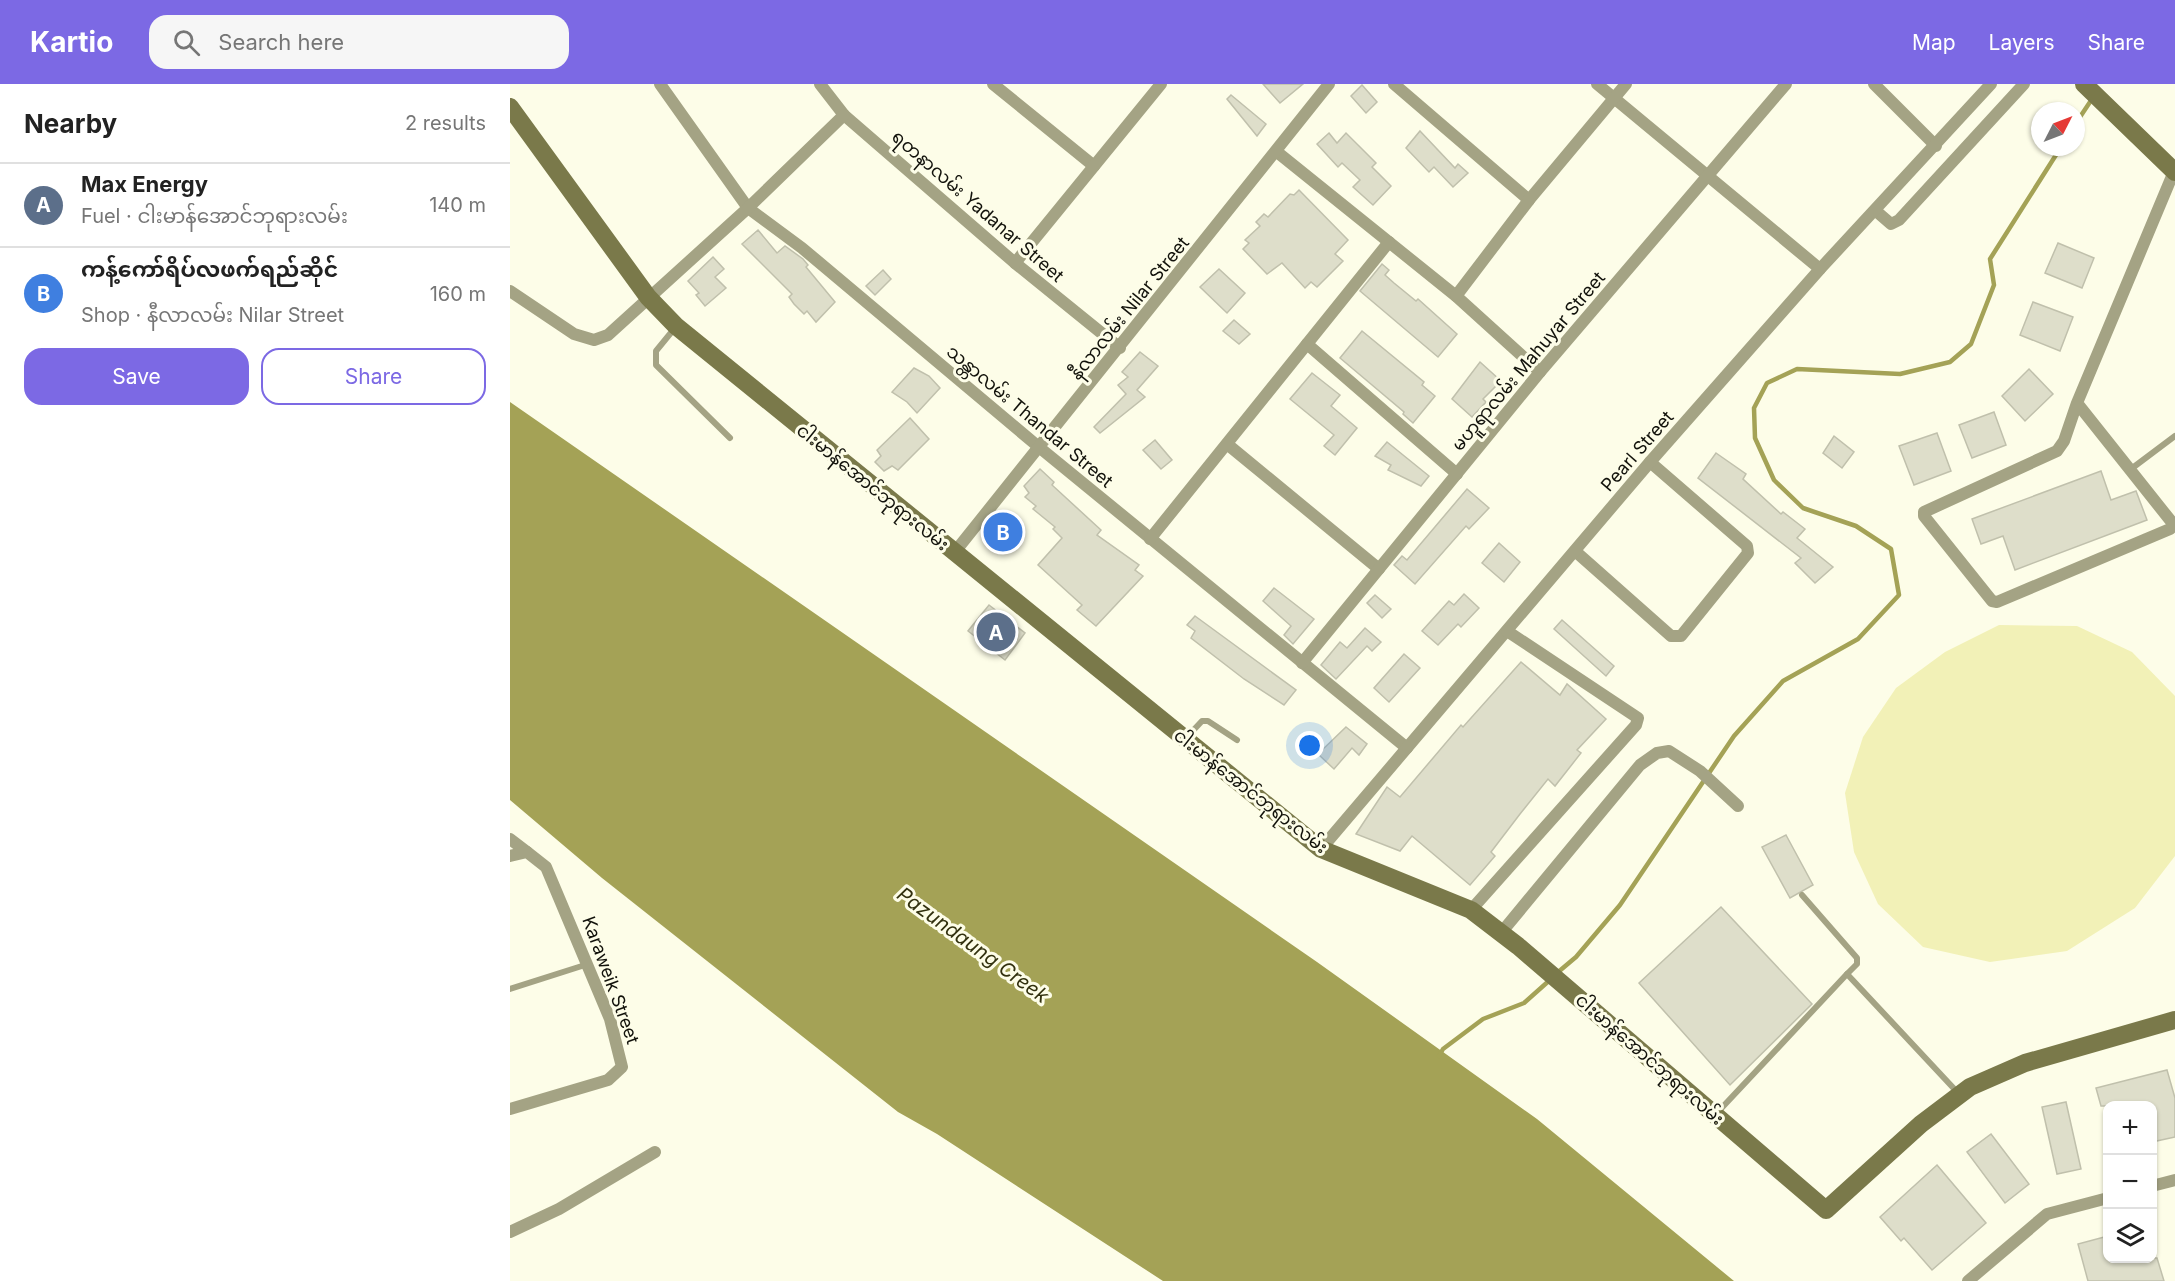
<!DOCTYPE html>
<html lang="en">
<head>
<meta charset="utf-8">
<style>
	:root { --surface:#fff; --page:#f6f6f6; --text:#222; --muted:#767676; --line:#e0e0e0; --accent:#7c69e4 }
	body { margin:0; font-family:Inter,"Noto Sans Myanmar",sans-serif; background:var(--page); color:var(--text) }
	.controls { position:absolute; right:18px; bottom:18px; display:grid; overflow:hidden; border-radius:12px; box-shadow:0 2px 4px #0004 }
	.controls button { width:54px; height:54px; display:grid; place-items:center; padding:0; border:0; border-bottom:2px solid var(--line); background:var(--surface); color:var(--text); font:30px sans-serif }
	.compass { position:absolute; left:1521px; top:18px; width:54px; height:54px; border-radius:50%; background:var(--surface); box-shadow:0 2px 4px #0004; rotate:48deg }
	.you { position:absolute; left:800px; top:662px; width:21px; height:21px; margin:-15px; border:4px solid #fff; border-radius:50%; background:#1a73e8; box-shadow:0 0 0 9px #1a73e833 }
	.badge { display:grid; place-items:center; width:39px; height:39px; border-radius:50%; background:var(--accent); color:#fff; font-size:20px; font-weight:700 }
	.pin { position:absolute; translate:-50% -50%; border:3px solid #fff; box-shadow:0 2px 6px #0006 }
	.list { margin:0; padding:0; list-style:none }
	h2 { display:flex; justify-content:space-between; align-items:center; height:78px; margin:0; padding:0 24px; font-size:26px }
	h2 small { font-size:20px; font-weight:400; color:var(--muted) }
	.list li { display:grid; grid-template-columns:39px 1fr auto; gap:18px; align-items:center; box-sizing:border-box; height:84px; padding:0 24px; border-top:2px solid var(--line) }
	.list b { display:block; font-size:22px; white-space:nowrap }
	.list p { margin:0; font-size:20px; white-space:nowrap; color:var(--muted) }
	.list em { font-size:20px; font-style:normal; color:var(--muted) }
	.actions { display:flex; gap:12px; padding:18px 24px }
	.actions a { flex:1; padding:14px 0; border:2px solid var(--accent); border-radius:18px; text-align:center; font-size:21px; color:var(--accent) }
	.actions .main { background:var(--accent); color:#fff }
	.icon { flex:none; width:33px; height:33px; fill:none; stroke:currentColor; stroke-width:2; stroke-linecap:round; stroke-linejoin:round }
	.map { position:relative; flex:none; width:1665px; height:1197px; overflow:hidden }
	header { display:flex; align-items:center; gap:36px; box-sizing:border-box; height:84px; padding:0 30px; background:var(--accent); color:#fff }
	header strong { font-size:28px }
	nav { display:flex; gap:33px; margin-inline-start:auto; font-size:21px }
	.search { width:420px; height:54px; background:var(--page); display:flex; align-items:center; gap:15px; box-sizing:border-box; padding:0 21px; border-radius:18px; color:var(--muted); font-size:22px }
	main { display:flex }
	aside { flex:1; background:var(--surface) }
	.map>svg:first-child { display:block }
	.green { fill:#f2f1b7 }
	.water { fill:#a4a256 }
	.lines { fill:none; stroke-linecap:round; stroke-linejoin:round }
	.stream { stroke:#a4a256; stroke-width:4.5 }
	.building { fill:#dedeca; stroke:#c0c0ac; stroke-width:1.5 }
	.lane { stroke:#a4a384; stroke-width:6 }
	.street { stroke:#a4a384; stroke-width:12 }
	.secondary { stroke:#7a794a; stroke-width:18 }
	.labels { text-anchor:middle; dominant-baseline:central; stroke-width:6; stroke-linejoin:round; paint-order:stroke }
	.street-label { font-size:18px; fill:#12120b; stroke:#fdfde8 }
	.water-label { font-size:20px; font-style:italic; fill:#32310f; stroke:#fdfde8 }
</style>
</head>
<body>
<header>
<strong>Kartio</strong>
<div class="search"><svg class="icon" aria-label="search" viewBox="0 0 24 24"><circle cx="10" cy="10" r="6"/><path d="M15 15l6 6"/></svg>Search here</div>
<nav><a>Map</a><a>Layers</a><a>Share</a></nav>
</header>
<main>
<aside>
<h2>Nearby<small>2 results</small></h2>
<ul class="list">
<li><span class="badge" style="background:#5c6f8a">A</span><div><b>Max Energy</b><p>Fuel · ငါးမာန်အောင်ဘုရားလမ်း</p></div><em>140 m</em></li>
<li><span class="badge" style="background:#3f7fe0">B</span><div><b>ကန့်ကော်ရိပ်လဖက်ရည်ဆိုင်</b><p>Shop · နီလာလမ်း Nilar Street</p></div><em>160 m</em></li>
</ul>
<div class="actions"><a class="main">Save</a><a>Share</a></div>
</aside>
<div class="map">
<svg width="1665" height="1197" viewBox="0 0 1665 1197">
	<rect width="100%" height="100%" fill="#fdfde8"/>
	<polygon class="green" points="1489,541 1567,542 1622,568 1665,612 1665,772 1625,824 1557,867 1480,878 1413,863 1368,820 1344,768 1335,709 1353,653 1386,604 1435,568"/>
	<polygon class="water" points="0,318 807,878 1027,1035 1224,1197 653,1197 427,1050 388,1028 92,794 0,716"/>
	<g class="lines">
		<g class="stream">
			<polyline points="1566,39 1582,15"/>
			<polyline points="1047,889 1066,873 1110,821 1224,652 1273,597 1348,555 1389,511 1381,465 1346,442 1293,424 1264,396 1245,354 1244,324 1257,299 1287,285 1390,290 1440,278 1461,260 1484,201 1480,175 1551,63"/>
			<polyline points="929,972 933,965 973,935 1014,919 1041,895"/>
		</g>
	</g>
	<g class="building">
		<polygon points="753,0 793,0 770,19"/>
		<polygon points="852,1 867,18 856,29 841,12"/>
		<polygon points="721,11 756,40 747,52 717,15"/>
		<polygon points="910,47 945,84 948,80 958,89 943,103 924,83 919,88 896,64"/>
		<polygon points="819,49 827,59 836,49 866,79 862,83 881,102 863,121 843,103 850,96 832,79 828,83 807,60"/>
		<polygon points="789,106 838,156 825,170 833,177 807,203 801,198 795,204 772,179 757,190 733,165 739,159 735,156 750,142 746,138 754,130 758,133 780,110 784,111"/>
		<polygon points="248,146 267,169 275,162 293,175 298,181 296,183 325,218 306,238 297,227 294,230 284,220 279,213 282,210 232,160"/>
		<polygon points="1548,159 1584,174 1572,204 1535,189"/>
		<polygon points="203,173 214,185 205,193 216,204 195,222 186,211 189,209 178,197"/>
		<polygon points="872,180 879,186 875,191 884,199 906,217 908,215 947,250 928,273 850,207"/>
		<polygon points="709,185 735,209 717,229 690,203"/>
		<polygon points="373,186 381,195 365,211 356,202"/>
		<polygon points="1523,218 1563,233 1550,267 1510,251"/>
		<polygon points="724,236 740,250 729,260 713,247"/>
		<polygon points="852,247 914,298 912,301 925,312 903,339 893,330 894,328 830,274"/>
		<polygon points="630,268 648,282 627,306 635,313 590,349 584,343 616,310 608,301 618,293 612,288"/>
		<polygon points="970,278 991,297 973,315 976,318 962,333 942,315"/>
		<polygon points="404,284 419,292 430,304 407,329 397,318 382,308"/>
		<polygon points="1519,285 1543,310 1515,337 1492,312"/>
		<polygon points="802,289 830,311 821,322 847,344 825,371 814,362 824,351 780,315"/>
		<polygon points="1484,328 1496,361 1462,374 1449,341"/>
		<polygon points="400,334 419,355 388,386 382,382 374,387 365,378 371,372 367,366"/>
		<polygon points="1427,349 1441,387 1404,401 1389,362"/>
		<polygon points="1324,352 1344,368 1332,384 1313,369"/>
		<polygon points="645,356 662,376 651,385 633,366"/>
		<polygon points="877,358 919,392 911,402 878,386 881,381 865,372"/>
		<polygon points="1206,369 1236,390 1233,395 1271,430 1273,428 1295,445 1287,454 1323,483 1305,499 1285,479 1291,474 1188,394"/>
		<polygon points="530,385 544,398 542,401 591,446 587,451 629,481 625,486 633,492 586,542 567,526 572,521 528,481 552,454 543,445 545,443 523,425 526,422 515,413 519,409 514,402"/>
		<polygon points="1591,387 1601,416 1626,407 1637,436 1505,486 1493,452 1471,460 1462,435"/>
		<polygon points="957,405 979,424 959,445 956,442 905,500 884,481 892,472 897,476"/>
		<polygon points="989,459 1010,478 994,498 972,479"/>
		<polygon points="764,504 804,535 783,560 774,551 781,542 753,517"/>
		<polygon points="954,510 969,524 951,543 948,540 928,561 912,547 939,517 944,521"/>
		<polygon points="865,511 881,525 872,534 857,519"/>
		<polygon points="479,521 515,549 495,576 458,547"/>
		<polygon points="685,532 786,606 774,621 734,595 681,554 685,547 677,541"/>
		<polygon points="1052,536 1104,582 1096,592 1044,545"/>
		<polygon points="855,544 871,558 862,567 857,562 826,595 811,581 830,558 837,564"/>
		<polygon points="894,570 910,584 879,618 864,604"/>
		<polygon points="1011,578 1050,611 1057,600 1096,635 1067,666 1071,669 1045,702 1038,695 1010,730 981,768 985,772 960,801 902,752 890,767 846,750 877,703 890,713 951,641 953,643"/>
		<polygon points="836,643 857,660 849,671 842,664 824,685 808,670"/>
		<polygon points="1276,751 1303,801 1280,814 1252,763"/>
		<polygon points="1211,823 1302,920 1220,1001 1129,899"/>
		<polygon points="1657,986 1665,1014 1665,1053 1642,1058 1642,1022 1591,1022 1586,1004"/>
		<polygon points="1556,1018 1571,1085 1547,1090 1532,1023"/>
		<polygon points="1481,1050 1519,1100 1495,1119 1457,1068"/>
		<polygon points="1427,1081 1476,1139 1422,1186 1394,1154 1391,1157 1370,1133"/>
		<polygon points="1598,1152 1598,1174 1647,1174 1654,1197 1578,1197 1568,1160"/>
	</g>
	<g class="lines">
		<g class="lane">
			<polyline points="164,245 146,267 146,281 220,354"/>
			<polyline points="1621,385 1665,352"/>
			<polyline points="677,653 692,637 698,637 727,656"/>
			<polyline points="1292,811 1347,874 1347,880 1337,890"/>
			<polyline points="0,905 75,881"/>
			<polyline points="1206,1030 1337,890 1449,1010"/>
		</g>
		<g class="street">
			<polyline points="150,0 238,124 292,164 530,364 897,664"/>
			<polyline points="310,0 334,31 505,179 610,264"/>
			<polyline points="483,0 584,82"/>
			<polyline points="884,0 1019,116"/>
			<polyline points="1087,0 1310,185"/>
			<polyline points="1364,0 1426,62"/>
			<polyline points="767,68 946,212 1030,288"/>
			<polyline points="1366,127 1381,140 1389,136 1514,0"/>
			<polyline points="505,179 651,0"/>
			<polyline points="0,207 64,250 84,256 98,251 238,124 334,31"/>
			<polyline points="946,212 1019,116 1116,0"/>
			<polyline points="797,260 947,390"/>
			<polyline points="1567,319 1664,441 1660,445 1487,518 1482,517 1414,432 1414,428 1547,367 1554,357 1567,319 1665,85"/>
			<polyline points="717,360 869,485"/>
			<polyline points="640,455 879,158"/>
			<polyline points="1065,467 1161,552 1171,552 1238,469 1237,462 1140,378"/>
			<polyline points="444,469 819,0"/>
			<polyline points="792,579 1030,288 1276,0"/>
			<polyline points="0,755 17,768"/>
			<polyline points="811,765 1140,378 1310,185 1481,0"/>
			<polyline points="0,772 17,768 36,783 100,935 112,983 98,996 0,1025"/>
			<polyline points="961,826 1126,641 1128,634 997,547"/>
			<polyline points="991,849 1130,681 1147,669 1159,667 1190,687 1228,722"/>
			<polyline points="1642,1102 1665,1096"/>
			<polyline points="0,1148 49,1125 145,1068"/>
			<polyline points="1458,1197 1537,1130 1598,1114"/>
		</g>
		<g class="secondary">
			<polyline points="1574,0 1665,88"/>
			<polyline points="0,23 138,213 166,242 811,765 961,826 1008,862 1316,1126 1411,1040 1460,1003 1515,979 1665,936"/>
		</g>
	</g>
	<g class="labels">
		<g class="street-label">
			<text transform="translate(468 122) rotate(41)">ရတနာလမ်း Yadanar Street</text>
			<text transform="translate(619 224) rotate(-51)">နီလာလမ်း Nilar Street</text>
			<text transform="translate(1018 277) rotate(-50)">မဟူရာလမ်း Mahuyar Street</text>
			<text transform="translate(520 332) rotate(40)">သန္တာလမ်း Thandar Street</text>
			<text transform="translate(1127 367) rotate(-49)">Pearl Street</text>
			<text transform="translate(363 403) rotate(39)">ငါးမာန်အောင်ဘုရားလမ်း</text>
			<text transform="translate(741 707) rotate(38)">ငါးမာန်အောင်ဘုရားလမ်း</text>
			<text transform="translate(101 896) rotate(70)">Karaweik Street</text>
			<text transform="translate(1140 975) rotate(41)">ငါးမာန်အောင်ဘုရားလမ်း</text>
		</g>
		<g class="water-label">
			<text transform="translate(463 861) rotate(36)">Pazundaung Creek</text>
		</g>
	</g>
</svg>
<div class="controls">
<button>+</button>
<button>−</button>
<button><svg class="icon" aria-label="layers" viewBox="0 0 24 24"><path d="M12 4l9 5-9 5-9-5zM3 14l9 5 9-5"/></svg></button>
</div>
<svg class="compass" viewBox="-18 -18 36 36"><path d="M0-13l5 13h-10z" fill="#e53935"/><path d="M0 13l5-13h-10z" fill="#767676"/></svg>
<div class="you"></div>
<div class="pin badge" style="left:486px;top:548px;background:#5c6f8a">A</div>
<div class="pin badge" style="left:493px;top:448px;background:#3f7fe0">B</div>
</div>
</main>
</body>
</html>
